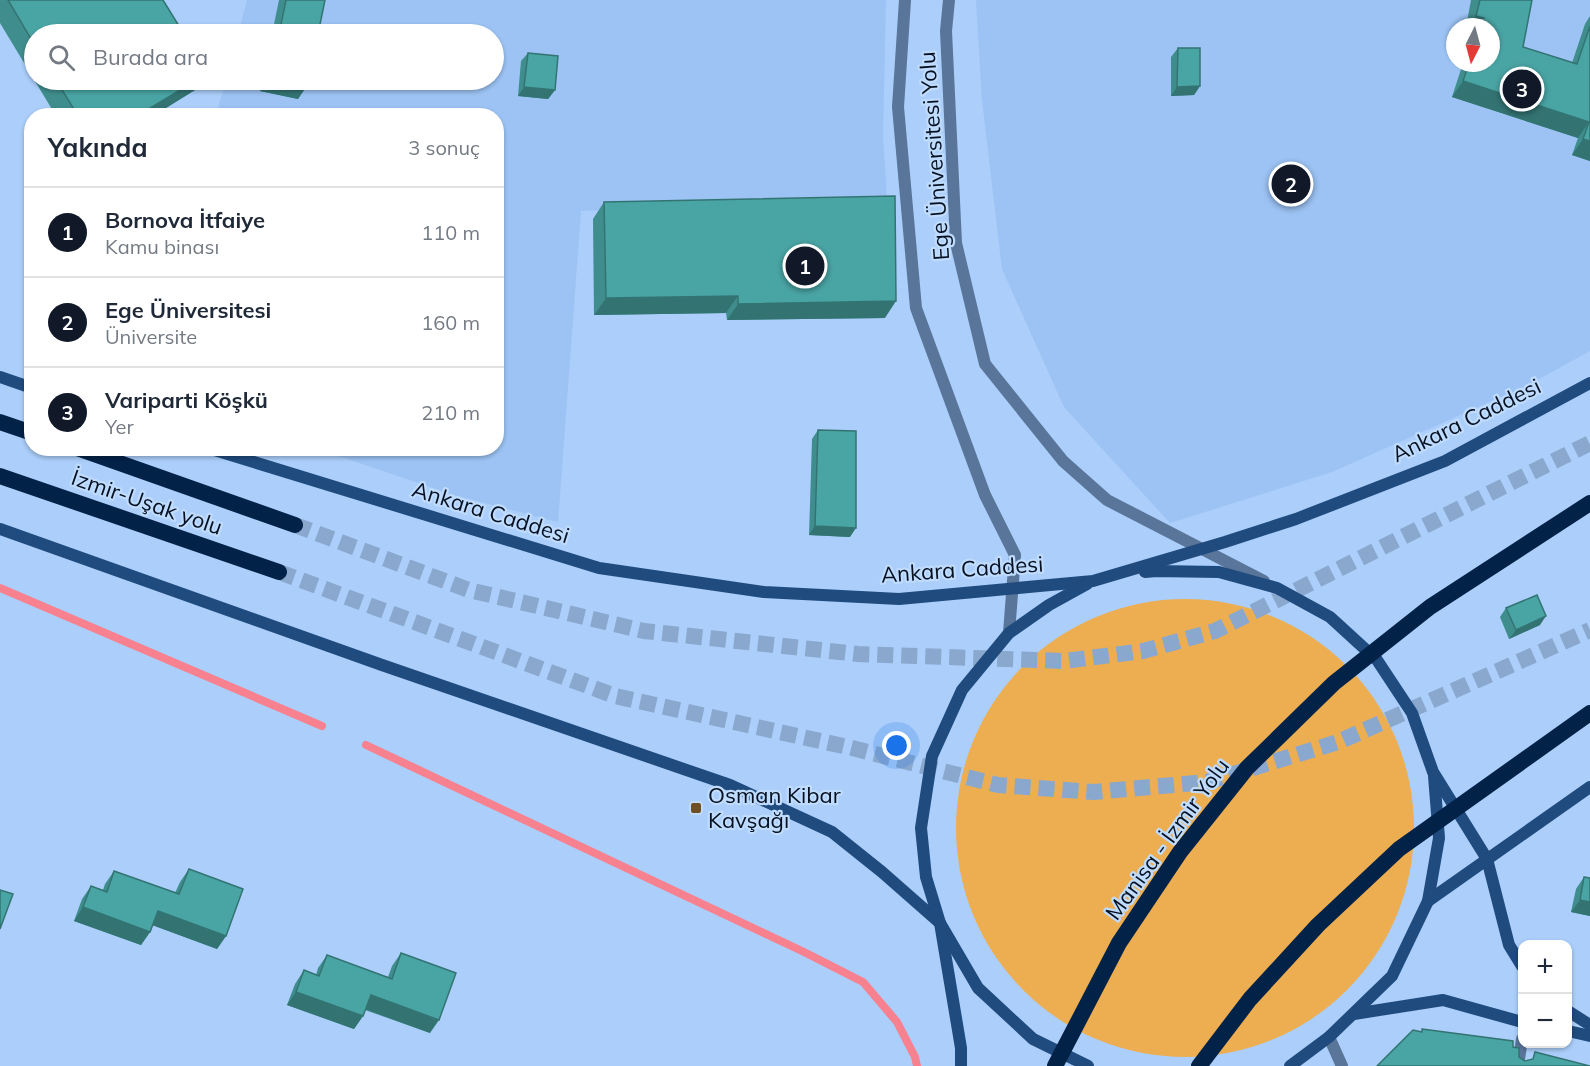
<!DOCTYPE html>
<html lang="tr">
<head>
<meta charset="utf-8">
<style>
	:root { --surface:#fff; --page:#f2f2f3; --text:#1f2937; --muted:#747a83; --line:#e0e1e3; --accent:#111827 }
	body { margin:0; font-family:Mulish,sans-serif; background:var(--page); color:var(--text) }
	.controls { position:absolute; right:18px; bottom:18px; display:grid; overflow:hidden; border-radius:12px; box-shadow:0 2px 4px #0004 }
	.controls button { width:54px; height:54px; display:grid; place-items:center; padding:0; border:0; border-bottom:2px solid var(--line); background:var(--surface); color:var(--text); font:30px sans-serif }
	.compass { position:absolute; left:1446px; top:18px; width:54px; height:54px; border-radius:50%; background:var(--surface); box-shadow:0 2px 4px #0004; rotate:186deg }
	.you { position:absolute; left:897px; top:746px; width:21px; height:21px; margin:-15px; border:4px solid #fff; border-radius:50%; background:#1a73e8; box-shadow:0 0 0 9px #1a73e833 }
	.badge { display:grid; place-items:center; width:39px; height:39px; border-radius:50%; background:var(--accent); color:#fff; font-size:20px; font-weight:700 }
	.pin { position:absolute; translate:-50% -50%; border:3px solid #fff; box-shadow:0 2px 6px #0006 }
	.list { margin:0; padding:0; list-style:none }
	h2 { display:flex; justify-content:space-between; align-items:center; height:78px; margin:0; padding:0 24px; font-size:26px }
	h2 small { font-size:20px; font-weight:400; color:var(--muted) }
	.list li { display:grid; grid-template-columns:39px 1fr auto; gap:18px; align-items:center; box-sizing:border-box; height:90px; padding:0 24px; border-top:2px solid var(--line) }
	.list b { display:block; font-size:22px; white-space:nowrap }
	.list p { margin:0; font-size:20px; white-space:nowrap; color:var(--muted) }
	.list em { font-size:20px; font-style:normal; color:var(--muted) }
	.icon { flex:none; width:33px; height:33px; fill:none; stroke:currentColor; stroke-width:2; stroke-linecap:round; stroke-linejoin:round }
	.map { position:relative; flex:none; width:1590px; height:1066px; overflow:hidden }
	.search { position:absolute; background:var(--surface); box-shadow:0 2px 4px #0004; left:24px; top:24px; width:480px; height:66px; display:flex; align-items:center; gap:15px; box-sizing:border-box; padding:0 21px; border-radius:33px; color:var(--muted); font-size:22px }
	.panel { position:absolute; background:var(--surface); box-shadow:0 2px 4px #0004; left:24px; top:108px; width:480px; height:348px; border-radius:24px }
	.map>svg:first-child { display:block }
	.built { fill:#9cc3f4; fill-rule:evenodd }
	.green { fill:#edae52 }
	.lines { fill:none; stroke-linecap:round; stroke-linejoin:round }
	.stream { stroke:#f8818f; stroke-width:8 }
	.trunk-tunnel { stroke:#8aa8ce; stroke-width:16; stroke-dasharray:16 8; stroke-linecap:butt }
	.minor { stroke:#597599; stroke-width:12 }
	.secondary { stroke:#1f4b7e; stroke-width:12 }
	.trunk { stroke:#022248; stroke-width:16 }
	.trunk-bridge { stroke:#022248; stroke-width:16 }
	.wall { fill:#3f8e8d }
	.shaded-wall { fill:#337473 }
	.building { fill:#49a5a4; stroke:#337473; stroke-width:1.5 }
	.poi-dot { fill:#6e5024; stroke:#bfdbfe; stroke-width:2 }
	.labels { text-anchor:middle; dominant-baseline:central; stroke-width:4.5; stroke-linejoin:round; paint-order:stroke }
	.street-label { font-size:22px; fill:#051120; stroke:#bfdbfe }
	.poi-label { font-size:22px; fill:#051120; stroke:#bfdbfe; text-anchor:start }
</style>
</head>
<body>
<div class="map">
<svg width="1590" height="1066" viewBox="0 0 1590 1066">
	<rect width="100%" height="100%" fill="#abcefa"/>
	<g class="built">
		<polygon points="247,0 886,0 883,137 887,199 581,211 558,522 454,495 318,449 496,448 496,116 216,116 226,80 494,80 494,34 238,34"/>
		<path d="M 976,0 L 1590,0 L 1590,351 L 1530,384 L 1332,472 L 1170,523 L 1064,407 L 1002,269 L 982,100 ZM 1455,27 L 1491,27 L 1491,63 L 1455,63 Z"/>
	</g>
	<circle class="green" cx="1185" cy="828" r="229"/>
	<g class="lines">
		<g class="stream">
			<polyline points="0,588 322,726"/>
			<polyline points="366,745 804,952 863,982 897,1022 915,1057 917,1066"/>
		</g>
		<g class="trunk-tunnel">
			<polyline points="295,525 469,590 644,631 858,654 1064,661 1143,651 1215,631 1590,443"/>
			<polyline points="279,572 615,696 848,747 998,785 1094,792 1207,782 1338,742 1590,630"/>
		</g>
		<g class="minor">
			<polyline points="905,0 898,107 916,308 985,495 1015,555 1009,633"/>
			<polyline points="949,0 946,31 956,243 985,364 1063,461 1107,500 1264,581"/>
			<polyline points="1329,1037 1342,1066"/>
			<polyline points="1518,1066 1522,1039"/>
		</g>
		<g class="secondary">
			<polyline points="0,377 32,388"/>
			<polyline points="208,448 599,568 764,592 899,599 1093,581 1225,542 1296,519 1445,461 1590,383"/>
			<polyline points="0,529 382,665 730,785 832,832 882,872 940,923 978,988 1033,1039 1088,1066"/>
			<polyline points="1145,572 1156,571 1219,572 1277,588 1330,617 1377,660 1412,713 1433,772 1487,859 1509,945 1522,966"/>
			<polyline points="1428,901 1590,787"/>
			<polyline points="1568,1011 1590,1025"/>
			<polyline points="1354,1014 1443,1000 1522,1022"/>
			<polyline points="1568,1031 1590,1036"/>
			<polyline points="961,1066 961,1048 940,923 926,877 921,828 932,756 962,690 1009,633 1049,605 1087,584"/>
			<polyline points="1290,1066 1329,1037 1392,976 1428,901 1439,838 1434,776"/>
		</g>
		<g class="trunk">
			<polyline points="0,422 32,433"/>
			<polyline points="77,448 295,525"/>
			<polyline points="0,476 279,572"/>
		</g>
		<g class="trunk-bridge">
			<polyline points="1055,1066 1119,943 1180,852 1247,768 1334,683 1430,607 1590,503"/>
			<polyline points="1199,1066 1250,999 1318,925 1399,849 1590,713"/>
		</g>
	</g>
	<g class="wall">
		<polygon points="0,0 163,0 34,34 34,80 203,80 195,90 153,116 56,116 0,23"/>
		<polygon points="279,0 325,0 318,34 272,34"/>
		<polygon points="1471,0 1532,0 1523,47 1572,63 1585,24 1590,16 1590,161 1572,155 1578,138 1452,97 1463,63 1491,63 1491,27 1466,27"/>
		<polygon points="1178,48 1200,86 1194,95 1171,96 1171,57"/>
		<polygon points="528,53 555,90 548,99 518,96 521,61"/>
		<polygon points="263,80 309,80 298,99 260,91"/>
		<polygon points="604,202 885,318 727,320 726,313 594,315 593,219"/>
		<polygon points="818,430 850,537 809,535 812,439"/>
		<polygon points="1506,608 1540,625 1509,639 1500,617"/>
		<polygon points="189,869 226,936 217,949 153,925 150,932 141,945 74,921 82,899 91,886 103,890 105,884 114,871 175,893 180,882"/>
		<polygon points="1584,877 1590,916 1571,912 1576,889"/>
		<polygon points="401,953 430,1033 365,1010 363,1016 354,1029 287,1005 295,984 304,970 316,975 318,968 327,955 388,977 392,966"/>
	</g>
	<g class="shaded-wall">
		<polygon points="1476,16 1484,18 1478,27 1469,27"/>
		<polygon points="197,80 203,80 195,90 153,116 137,116"/>
		<polygon points="269,80 276,80 307,86 298,99 260,91"/>
		<polygon points="1463,81 1589,122 1578,138 1452,97"/>
		<polygon points="1200,86 1194,95 1171,96 1177,87"/>
		<polygon points="524,87 555,90 548,99 518,96"/>
		<polygon points="1583,139 1590,141 1590,161 1572,155"/>
		<polygon points="738,296 726,313 594,315 606,298"/>
		<polygon points="896,301 885,318 727,320 738,304"/>
		<polygon points="815,526 856,528 850,537 809,535"/>
		<polygon points="1546,616 1540,625 1509,639 1516,630"/>
		<polygon points="1580,900 1590,902 1590,916 1571,912"/>
		<polygon points="83,907 150,932 141,945 74,921"/>
		<polygon points="158,911 226,936 217,949 149,924"/>
		<polygon points="296,992 363,1016 354,1029 287,1005"/>
		<polygon points="371,995 439,1020 430,1033 362,1008"/>
	</g>
	<g class="building">
		<polygon points="8,0 163,0 184,34 34,34 34,44"/>
		<polygon points="286,0 325,0 318,34 279,34"/>
		<polygon points="1480,0 1532,0 1523,47 1577,64 1590,26 1590,141 1583,139 1589,122 1463,81 1469,63 1491,63 1491,27 1481,27 1484,18 1476,16"/>
		<polygon points="1178,48 1200,48 1200,86 1177,87"/>
		<polygon points="528,53 558,56 555,90 524,87"/>
		<polygon points="56,80 197,80 137,116 78,116"/>
		<polygon points="276,80 309,80 307,86"/>
		<polygon points="379,111 407,116 378,116"/>
		<polygon points="895,196 896,301 738,304 738,296 606,298 604,202"/>
		<polygon points="818,430 856,431 856,528 815,526"/>
		<polygon points="1537,595 1546,616 1516,630 1506,608"/>
		<polygon points="189,869 243,889 226,936 158,911 150,932 83,907 91,886 107,892 114,871 179,894"/>
		<polygon points="1584,877 1590,878 1590,902 1580,900"/>
		<polygon points="0,890 13,894 0,929"/>
		<polygon points="401,953 456,973 439,1020 371,995 363,1016 296,992 304,970 319,976 327,955 392,979"/>
		<polygon points="1422,1029 1513,1041 1513,1047 1519,1048 1519,1057 1525,1061 1533,1059 1535,1052 1590,1066 1377,1066 1413,1030 1422,1032"/>
	</g>
	<rect class="poi-dot" x="690" y="802" width="12" height="12" rx="3"/>
	<g class="labels">
		<g class="street-label">
			<text transform="translate(934 156) rotate(-94)">Ege Üniversitesi Yolu</text>
			<text transform="translate(1466 420) rotate(-26)">Ankara Caddesi</text>
			<text transform="translate(147 502) rotate(19)">İzmir-Uşak yolu</text>
			<text transform="translate(491 512) rotate(17)">Ankara Caddesi</text>
			<text transform="translate(962 569) rotate(-4)">Ankara Caddesi</text>
			<text transform="translate(1167 839) rotate(-54)">Manisa - İzmir Yolu</text>
		</g>
		<g class="poi-label">
			<text x="708" y="795">Osman Kibar<tspan x="708" dy="25">Kavşağı</tspan></text>
		</g>
	</g>
</svg>
<div class="controls">
<button>+</button>
<button>−</button>
</div>
<svg class="compass" viewBox="-18 -18 36 36"><path d="M0-13l5 13h-10z" fill="#e53935"/><path d="M0 13l5-13h-10z" fill="#747a83"/></svg>
<div class="you"></div>
<div class="pin badge" style="left:805px;top:266px">1</div>
<div class="pin badge" style="left:1291px;top:184px">2</div>
<div class="pin badge" style="left:1522px;top:89px">3</div>
<div class="search"><svg class="icon" aria-label="search" viewBox="0 0 24 24"><circle cx="10" cy="10" r="6"/><path d="M15 15l6 6"/></svg>Burada ara</div>
<section class="panel">
<h2>Yakında<small>3 sonuç</small></h2>
<ul class="list">
<li><span class="badge">1</span><div><b>Bornova İtfaiye</b><p>Kamu binası</p></div><em>110 m</em></li>
<li><span class="badge">2</span><div><b>Ege Üniversitesi</b><p>Üniversite</p></div><em>160 m</em></li>
<li><span class="badge">3</span><div><b>Variparti Köşkü</b><p>Yer</p></div><em>210 m</em></li>
</ul>
</section>
</div>
</body>
</html>
